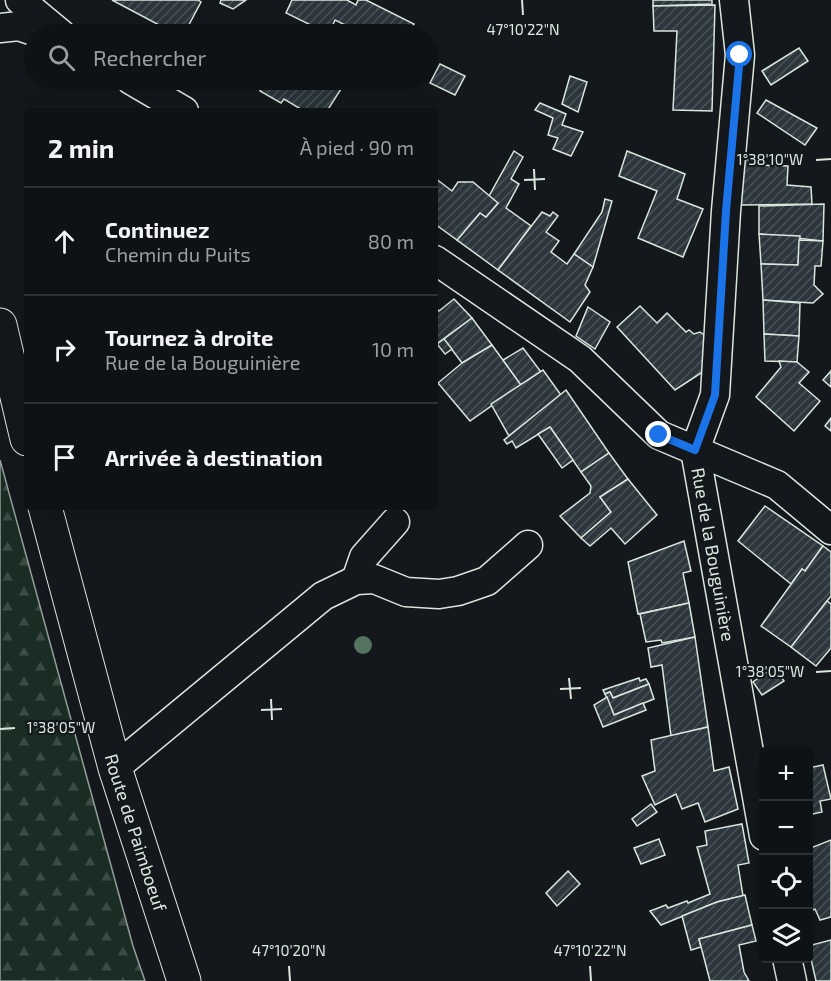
<!DOCTYPE html>
<html lang="fr">
<head>
<meta charset="utf-8">
<style>
	:root { --surface:#0f1215; --page:#1d2022; --text:#f1f3f6; --muted:#9b9ea0; --line:#2f3234 }
	body { margin:0; font-family:"Exo 2",sans-serif; background:var(--page); color:var(--text) }
	.controls { position:absolute; right:18px; bottom:18px; display:grid; overflow:hidden; border-radius:6px; box-shadow:0 6px 24px #0002 }
	.controls button { width:54px; height:54px; display:grid; place-items:center; padding:0; border:0; border-bottom:2px solid var(--line); background:var(--surface); color:var(--text); font:30px sans-serif }
	.stop { position:absolute; width:18px; height:18px; margin:-14px; border:4px solid #1a73e8; border-radius:50%; background:#fff }
	.stop.end { background:#1a73e8; border-color:#fff; box-shadow:0 2px 6px #0008 }
	.list { margin:0; padding:0; list-style:none }
	h2 { display:flex; justify-content:space-between; align-items:center; height:78px; margin:0; padding:0 24px; font-size:26px }
	h2 small { font-size:20px; font-weight:400; color:var(--muted) }
	.list li { display:grid; grid-template-columns:39px 1fr auto; gap:18px; align-items:center; box-sizing:border-box; height:108px; padding:0 24px; border-top:2px solid var(--line) }
	.list b { display:block; font-size:22px; white-space:nowrap }
	.list p { margin:0; font-size:20px; white-space:nowrap; color:var(--muted) }
	.list em { font-size:20px; font-style:normal; color:var(--muted) }
	.icon { flex:none; width:33px; height:33px; fill:none; stroke:currentColor; stroke-width:2; stroke-linecap:round; stroke-linejoin:round }
	.map { position:relative; flex:none; width:831px; height:981px; overflow:hidden }
	.search { position:absolute; background:var(--surface); box-shadow:0 6px 24px #0002; left:24px; top:24px; width:414px; height:66px; display:flex; align-items:center; gap:15px; box-sizing:border-box; padding:0 21px; border-radius:33px; color:var(--muted); font-size:22px }
	.panel { position:absolute; background:var(--surface); box-shadow:0 6px 24px #0002; left:24px; top:108px; width:414px; height:402px; border-radius:6px }
	.map>svg:first-child { display:block }
	.forest { fill:url(#forest-firs); stroke:#939e99; stroke-width:1.5 }
	.building { fill:url(#building-hatch); stroke:#d8e6dc; stroke-width:1.5 }
	.lines { fill:none; stroke-linecap:round; stroke-linejoin:round }
	.street-casing { stroke:#d8e6dc; stroke-width:31 }
	.secondary-casing { stroke:#d8e6dc; stroke-width:35 }
	.street { stroke:#14181c; stroke-width:28 }
	.secondary { stroke:#14181c; stroke-width:33 }
	.tree { fill:#55745f }
	.route { stroke:#1a73e8; stroke-width:8 }
	.ticks { fill:none; stroke:#d8e6dc; stroke-width:2 }
	.labels { text-anchor:middle; dominant-baseline:central; stroke-width:4.5; stroke-linejoin:round; paint-order:stroke }
	.street-label { font-size:18px; fill:#d8e6dc; stroke:#14181c }
	.ticks-label { font-size:15px; text-anchor:middle; fill:#d8e6dc; stroke:#14181c; stroke-width:4.5; stroke-linejoin:round; paint-order:stroke }
</style>
</head>
<body>
<div class="map">
<svg width="831" height="981" viewBox="0 0 831 981">
	<defs>
		<pattern id="forest-firs" width="22" height="20" patternUnits="userSpaceOnUse" patternTransform="scale(1.5)"><rect width="22" height="20" fill="#1a2d24"/><path d="M5 1l3.5 6h-7zM16 11l3.5 6h-7z" fill="#3b4b43"/></pattern>
		<pattern id="building-hatch" width="6" height="6" patternUnits="userSpaceOnUse" patternTransform="scale(1.5)"><rect width="6" height="6" fill="#2c363c"/><path d="M-1 1l2-2M0 6l6-6M5 7l2-2" fill="none" stroke="#4a5358"/></pattern>
	</defs>
	<rect width="100%" height="100%" fill="#14181c"/>
	<polygon class="forest" points="0,460 133,946 145,981 0,981"/>
	<g class="building">
		<polygon points="112,0 198,0 201,2 184,34 176,34"/>
		<polygon points="221,0 246,0 233,9 220,3"/>
		<polygon points="292,0 347,0 356,5 358,0 366,0 414,24 408,34 364,34 335,20 329,34 286,13"/>
		<polygon points="653,0 712,0 712,4 653,6"/>
		<polygon points="715,5 712,111 673,110 677,31 654,31 653,6"/>
		<polygon points="799,48 808,61 771,85 762,71"/>
		<polygon points="440,64 465,76 455,95 430,83"/>
		<polygon points="570,76 587,82 578,112 562,104"/>
		<polygon points="267,80 327,80 341,89 327,111 304,111 284,99 281,103 260,91"/>
		<polygon points="766,100 817,128 805,145 757,113"/>
		<polygon points="540,103 566,114 562,125 583,132 571,156 553,149 558,138 548,135 553,118 535,110"/>
		<polygon points="514,151 523,157 511,179 519,184 506,208 531,226 498,270 457,240 480,213 486,217 498,203 489,196"/>
		<polygon points="627,151 685,174 677,199 703,209 683,257 638,238 657,191 619,176"/>
		<polygon points="757,159 756,165 788,166 787,185 811,187 812,204 741,205 742,160"/>
		<polygon points="435,178 452,191 458,182 473,182 498,203 486,217 480,213 457,240 435,224"/>
		<polygon points="605,199 612,201 593,267 574,254 602,212"/>
		<polygon points="824,204 823,241 759,234 759,206"/>
		<polygon points="542,212 550,216 553,212 558,216 546,232 559,241 551,252 567,264 574,254 593,267 585,285 590,292 570,322 498,270"/>
		<polygon points="759,234 800,236 798,265 761,264"/>
		<polygon points="799,240 823,241 821,266 815,266 814,285 823,294 813,303 763,300 761,264 798,265"/>
		<polygon points="454,299 472,318 435,345 435,307 439,311"/>
		<polygon points="763,300 800,303 799,336 764,334"/>
		<polygon points="640,306 657,323 667,313 686,332 689,330 694,334 700,332 707,337 704,371 675,390 617,327"/>
		<polygon points="588,307 610,322 595,349 576,336"/>
		<polygon points="472,318 492,345 462,363 444,339"/>
		<polygon points="764,334 799,336 797,362 765,361"/>
		<polygon points="444,339 452,349 445,354 437,344"/>
		<polygon points="492,345 521,385 470,421 438,383 462,363"/>
		<polygon points="523,348 541,372 521,385 503,360"/>
		<polygon points="779,361 797,362 809,372 799,383 820,401 794,431 756,397 781,367"/>
		<polygon points="543,370 561,395 509,436 491,404"/>
		<polygon points="831,371 831,387 823,380"/>
		<polygon points="566,390 609,453 581,472 550,427 516,448 512,441 507,444 504,440"/>
		<polygon points="831,418 831,431 825,426"/>
		<polygon points="550,427 573,460 562,468 538,434"/>
		<polygon points="609,453 628,479 600,497 611,512 581,538 560,516 590,493 591,486 581,472"/>
		<polygon points="628,479 657,515 625,544 611,528 590,546 581,538 611,512 600,497"/>
		<polygon points="765,506 823,546 805,571 802,569 791,584 738,541"/>
		<polygon points="684,541 691,571 683,573 689,603 638,614 628,562"/>
		<polygon points="823,546 831,552 831,596 791,647 761,626 802,569 805,571"/>
		<polygon points="827,601 831,604 831,648 816,666 791,647"/>
		<polygon points="689,603 695,637 662,643 661,640 646,642 640,614"/>
		<polygon points="695,637 708,727 671,736 662,665 651,667 648,648"/>
		<polygon points="774,667 784,681 762,695 753,682"/>
		<polygon points="639,678 640,681 646,679 649,684 613,698 610,692 605,694 603,690"/>
		<polygon points="649,684 654,699 614,715 605,694 610,692 613,698"/>
		<polygon points="607,697 614,715 643,703 646,710 603,727 594,705"/>
		<polygon points="708,727 714,771 729,767 738,809 705,822 698,803 682,809 676,794 655,805 642,776 655,771 651,740"/>
		<polygon points="823,765 831,799 820,801 822,812 808,815 808,768"/>
		<polygon points="651,804 657,812 637,826 632,819"/>
		<polygon points="742,824 749,863 738,865 743,896 717,902 661,925 650,911 666,905 668,908 687,901 688,903 710,894 697,847 707,845 705,831"/>
		<polygon points="659,839 665,855 641,864 634,848"/>
		<polygon points="831,840 831,917 820,920 815,909 808,912 808,849"/>
		<polygon points="568,871 580,884 557,906 546,893"/>
		<polygon points="745,895 752,925 699,939 701,947 691,950 682,916 717,902"/>
		<polygon points="752,925 756,941 739,945 744,972 749,981 710,981 699,939"/>
		<polygon points="831,940 831,981 816,981 808,946"/>
	</g>
	<g class="lines">
		<g class="street-casing">
			<g id="street">
				<polyline points="20,0 61,34"/>
				<polyline points="0,28 19,26 42,34"/>
				<polyline points="131,80 184,111"/>
				<polyline points="435,260 580,359 659,435 777,485 831,530"/>
				<polyline points="695,450 715,395 726,211 740,55 734,0"/>
				<path id="s1" d="M 695,450 L 764,836"/>
				<polyline points="356,580 364,557 395,522"/>
				<polyline points="115,768 323,596 356,580 374,579 406,592 439,594 458,591 487,581 528,545"/>
				<polyline points="787,958 792,981"/>
			</g>
		</g>
		<g class="secondary-casing">
			<g id="secondary">
				<polyline points="0,325 27,439"/>
				<path id="s2" d="M 45,507 L 115,768 L 184,981"/>
			</g>
		</g>
		<use href="#street" class="street"/>
		<use href="#secondary" class="secondary"/>
	</g>
	<circle class="tree" cx="363" cy="645" r="9"/>
	<g class="lines">
		<polyline class="route" points="659,435 695,450 715,395 726,211 740,55"/>
	</g>
	<path class="ticks" d="M 522,0 L 523,15M 816,160 L 831,159M 534,169 L 535,190M 524,180 L 545,179M 816,672 L 831,671M 569,678 L 571,699M 560,689 L 581,688M 271,699 L 272,720M 261,710 L 282,709M 0,729 L 15,728M 289,966 L 290,981M 590,966 L 591,981"/>
	<g class="labels">
		<g class="street-label">
			<text stroke="none"><textPath href="#s1" startOffset="106">Rue de la Bouguinière</textPath></text>
			<text stroke="none"><textPath href="#s2" startOffset="338">Route de Paimboeuf</textPath></text>
		</g>
	</g>
	<g class="ticks-label">
		<text x="523" y="35">47°10'22"N</text>
		<text x="770" y="165">1°38'10"W</text>
		<text x="770" y="677">1°38'05"W</text>
		<text x="61" y="733">1°38'05"W</text>
		<text x="289" y="956">47°10'20"N</text>
		<text x="590" y="956">47°10'22"N</text>
	</g>
</svg>
<div class="controls">
<button>+</button>
<button>−</button>
<button><svg class="icon" aria-label="locate" viewBox="0 0 24 24"><circle cx="12" cy="12" r="6"/><path d="M12 2v4M12 18v4M2 12h4M18 12h4"/></svg></button>
<button><svg class="icon" aria-label="layers" viewBox="0 0 24 24"><path d="M12 4l9 5-9 5-9-5zM3 14l9 5 9-5"/></svg></button>
</div>
<div class="stop" style="left:740px;top:55px"></div>
<div class="stop end" style="left:659px;top:435px"></div>
<div class="search"><svg class="icon" aria-label="search" viewBox="0 0 24 24"><circle cx="10" cy="10" r="6"/><path d="M15 15l6 6"/></svg>Rechercher</div>
<section class="panel">
<h2>2 min<small>À pied · 90 m</small></h2>
<ul class="list">
<li><svg class="icon" aria-label="ahead" viewBox="0 0 24 24"><path d="M12 20V5M6 11l6-6 6 6"/></svg><div><b>Continuez</b><p>Chemin du Puits</p></div><em>80 m</em></li>
<li><svg class="icon" aria-label="right" viewBox="0 0 24 24"><path d="M7 20v-9h11M14 6l5 5-5 5"/></svg><div><b>Tournez à droite</b><p>Rue de la Bouguinière</p></div><em>10 m</em></li>
<li><svg class="icon" aria-label="arrive" viewBox="0 0 24 24"><path d="M6 21V4h12l-3 4 3 4H6"/></svg><div><b>Arrivée à destination</b></div></li>
</ul>
</section>
</div>
</body>
</html>
